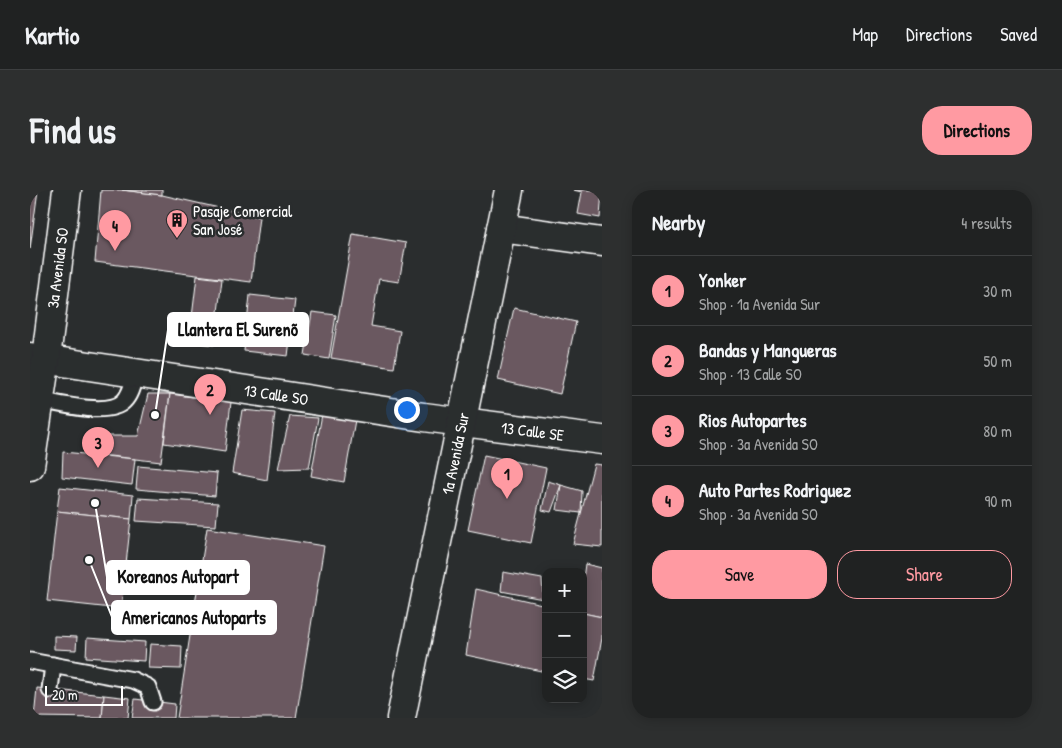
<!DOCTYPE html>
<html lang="en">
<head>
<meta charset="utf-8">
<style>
	:root { --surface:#202222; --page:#2d2f2f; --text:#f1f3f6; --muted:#a2a4a5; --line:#3d3f40; --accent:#ff9aa2 }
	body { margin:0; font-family:"Patrick Hand",sans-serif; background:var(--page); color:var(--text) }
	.controls { position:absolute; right:15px; bottom:15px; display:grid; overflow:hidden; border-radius:10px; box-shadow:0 2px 12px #0003 }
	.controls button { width:45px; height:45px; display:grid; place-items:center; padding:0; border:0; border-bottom:1px solid var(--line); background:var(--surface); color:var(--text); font:25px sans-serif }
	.scale { position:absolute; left:15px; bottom:12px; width:78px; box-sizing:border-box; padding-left:5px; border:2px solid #fff; border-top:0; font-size:14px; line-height:18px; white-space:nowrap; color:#fff; -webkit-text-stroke:4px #2a2d2e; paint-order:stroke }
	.you { position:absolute; left:376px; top:219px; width:18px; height:18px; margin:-12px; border:4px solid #fff; border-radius:50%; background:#1a73e8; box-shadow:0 0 0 8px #1a73e833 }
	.badge { display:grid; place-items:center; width:32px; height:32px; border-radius:50%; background:var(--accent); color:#111; font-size:16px; font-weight:700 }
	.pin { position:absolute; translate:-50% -41px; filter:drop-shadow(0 1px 2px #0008) }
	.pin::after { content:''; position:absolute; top:26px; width:18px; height:15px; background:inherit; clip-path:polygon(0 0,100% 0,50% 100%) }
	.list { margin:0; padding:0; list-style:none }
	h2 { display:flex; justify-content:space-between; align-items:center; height:65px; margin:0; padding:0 20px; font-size:21px }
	h2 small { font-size:16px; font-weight:400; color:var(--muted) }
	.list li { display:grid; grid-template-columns:32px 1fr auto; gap:15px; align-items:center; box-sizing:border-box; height:70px; padding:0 20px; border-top:1px solid var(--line) }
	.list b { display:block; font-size:19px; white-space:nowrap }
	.list p { margin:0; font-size:16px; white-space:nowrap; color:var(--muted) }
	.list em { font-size:16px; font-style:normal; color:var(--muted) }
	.actions { display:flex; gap:10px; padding:15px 20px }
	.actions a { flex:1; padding:11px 0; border:1px solid var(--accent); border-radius:20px; text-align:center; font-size:18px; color:var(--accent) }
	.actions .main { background:var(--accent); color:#111 }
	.icon { flex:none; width:28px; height:28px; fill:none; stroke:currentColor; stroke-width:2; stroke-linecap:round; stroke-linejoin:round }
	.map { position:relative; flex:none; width:572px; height:528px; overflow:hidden; border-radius:20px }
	header { display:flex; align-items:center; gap:30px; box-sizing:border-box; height:70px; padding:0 25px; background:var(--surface); border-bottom:1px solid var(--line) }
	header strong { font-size:24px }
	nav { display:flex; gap:28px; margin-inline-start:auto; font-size:18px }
	.intro { display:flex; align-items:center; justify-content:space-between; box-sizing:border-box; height:120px; padding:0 30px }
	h1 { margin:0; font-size:35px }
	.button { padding:12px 22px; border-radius:20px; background:var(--accent); color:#111; font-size:18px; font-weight:700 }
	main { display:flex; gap:30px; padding:0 30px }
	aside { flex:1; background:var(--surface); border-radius:20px; box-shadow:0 2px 12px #0003 }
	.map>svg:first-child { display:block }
	.building { fill:#6b5960; stroke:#fff }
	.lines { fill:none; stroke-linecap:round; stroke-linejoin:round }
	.lane-casing { stroke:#fff; stroke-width:19 }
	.street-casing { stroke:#fff; stroke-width:31 }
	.secondary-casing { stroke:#fff; stroke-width:31 }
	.lane { stroke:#2a2d2e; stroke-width:15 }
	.street { stroke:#2a2d2e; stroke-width:28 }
	.secondary { stroke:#2a2d2e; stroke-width:28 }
	.labels { text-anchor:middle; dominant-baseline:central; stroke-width:5; stroke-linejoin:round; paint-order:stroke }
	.poi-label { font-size:16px; fill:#fff; stroke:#2a2d2e; text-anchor:start }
	.street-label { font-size:16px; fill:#fff; stroke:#2a2d2e }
	.leader { fill:none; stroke:#fff; stroke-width:2 }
	.callout-dot { fill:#fff; stroke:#2a2d2e; stroke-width:2 }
	.callout { fill:#fff; stroke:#fff; stroke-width:2 }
	.callout-label { font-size:18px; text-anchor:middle; font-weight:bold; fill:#111 }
</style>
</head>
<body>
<header>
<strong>Kartio</strong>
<nav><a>Map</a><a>Directions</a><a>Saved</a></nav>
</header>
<div class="intro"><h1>Find us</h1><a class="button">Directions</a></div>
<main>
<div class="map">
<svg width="572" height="528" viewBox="0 0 572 528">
	<rect width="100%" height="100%" fill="#2a2d2e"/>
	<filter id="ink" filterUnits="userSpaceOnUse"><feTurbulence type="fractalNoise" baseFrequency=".02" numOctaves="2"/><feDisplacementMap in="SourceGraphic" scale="10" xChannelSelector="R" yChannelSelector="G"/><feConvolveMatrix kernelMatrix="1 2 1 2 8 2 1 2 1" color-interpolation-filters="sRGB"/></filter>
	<g filter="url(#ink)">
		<g class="building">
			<polygon points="0,0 8,0 0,59"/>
			<polygon points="71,0 92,0 132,5 229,27 221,92 65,72"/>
			<polygon points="92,0 132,0 132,5"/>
			<polygon points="543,0 572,0 570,28 548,24 552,2"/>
			<polygon points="323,44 376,53 369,92 349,89 341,136 370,141 364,178 301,168"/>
			<polygon points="167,86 192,89 184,155 159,152"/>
			<polygon points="220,105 265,110 258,166 214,161"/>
			<polygon points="484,118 546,132 530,204 468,190"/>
			<polygon points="282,122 306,125 299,169 275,165"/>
			<polygon points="118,204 140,204 131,272 71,265 75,246 108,246"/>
			<polygon points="140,204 201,212 195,262 134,253"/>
			<polygon points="212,220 245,223 237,290 202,283"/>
			<polygon points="292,224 325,230 314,292 281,286"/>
			<polygon points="260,226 288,228 279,278 248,279"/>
			<polygon points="33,262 105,269 102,295 32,287"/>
			<polygon points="454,265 516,278 501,353 438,340"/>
			<polygon points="564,274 572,275 572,357 543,354"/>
			<polygon points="108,276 187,283 185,306 106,299"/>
			<polygon points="518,291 531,295 521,322 512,320"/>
			<polygon points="531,295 552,301 551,323 527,320"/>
			<polygon points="30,297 103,305 101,329 27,321"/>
			<polygon points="108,308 188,313 186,336 106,331"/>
			<polygon points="27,321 101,329 91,419 17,411"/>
			<polygon points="177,338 294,356 266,528 147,528"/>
			<polygon points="555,374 572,378 572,427 553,423 553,389"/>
			<polygon points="473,382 512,389 513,409 471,401"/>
			<polygon points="446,399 516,415 516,482 436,465"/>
			<polygon points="553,423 572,427 572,448 564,491 553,489"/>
			<polygon points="24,446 47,447 46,460 24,459"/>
			<polygon points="57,448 115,452 114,471 56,467"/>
			<polygon points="120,454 152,456 151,479 118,478"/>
			<polygon points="7,498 74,505 72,528 4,527"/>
			<polygon points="74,505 100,508 98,528 72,528"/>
			<polygon points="105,509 145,514 144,528 102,528"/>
		</g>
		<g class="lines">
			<g class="lane-casing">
				<g id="lane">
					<path d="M 10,210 C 29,214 79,227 94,211 C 101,204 103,192 106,183"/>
					<polyline points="0,471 103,490 118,497 123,512"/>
					<polyline points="20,500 23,475"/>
				</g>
			</g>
			<g class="street-casing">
				<polyline id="street" points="471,38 572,52"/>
			</g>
			<g class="secondary-casing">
				<g id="secondary">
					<path id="s1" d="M 0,167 L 394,227 L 572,250"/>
					<path id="s2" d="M 0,276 L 16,168 L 37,0"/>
					<path id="s3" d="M 371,528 L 479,0"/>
				</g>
			</g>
			<use href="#lane" class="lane"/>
			<use href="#street" class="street"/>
			<use href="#secondary" class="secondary"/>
		</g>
	</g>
	<defs>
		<g id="building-pin" transform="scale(1.125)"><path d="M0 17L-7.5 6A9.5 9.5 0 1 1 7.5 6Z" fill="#ff9aa2" stroke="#2a2d2e"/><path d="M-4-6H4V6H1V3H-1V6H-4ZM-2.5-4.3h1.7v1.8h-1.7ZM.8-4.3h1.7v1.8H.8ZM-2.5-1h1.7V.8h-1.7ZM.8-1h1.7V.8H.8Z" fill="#111"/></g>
	</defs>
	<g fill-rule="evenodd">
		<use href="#building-pin" x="147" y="30"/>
	</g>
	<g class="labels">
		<g class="poi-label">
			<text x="163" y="21">Pasaje Comercial<tspan x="163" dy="18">San José</tspan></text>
		</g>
		<g class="street-label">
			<text stroke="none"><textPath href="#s2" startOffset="200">3a Avenida SO</textPath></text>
			<text stroke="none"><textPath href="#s1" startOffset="249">13 Calle SO</textPath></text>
			<text stroke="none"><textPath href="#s1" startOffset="508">13 Calle SE</textPath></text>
			<text stroke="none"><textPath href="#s3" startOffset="270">1a Avenida Sur</textPath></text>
		</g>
	</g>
	<path class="leader" d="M125 225L138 140M65 313L77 387M59 370L82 427"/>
	<g class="callout-dot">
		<circle cx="125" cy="225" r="5"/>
		<circle cx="65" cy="313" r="5"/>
		<circle cx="59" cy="370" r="5"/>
	</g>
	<g class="callout">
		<rect x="138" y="123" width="140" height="33" rx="5"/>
		<rect x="77" y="371" width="142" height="33" rx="5"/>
		<rect x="82" y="411" width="164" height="33" rx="5"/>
	</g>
	<g class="callout-label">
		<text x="208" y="146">Llantera El Surenõ</text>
		<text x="148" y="393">Koreanos Autopart</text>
		<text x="164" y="434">Americanos Autoparts</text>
	</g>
</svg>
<div class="controls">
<button>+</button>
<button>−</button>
<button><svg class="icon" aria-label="layers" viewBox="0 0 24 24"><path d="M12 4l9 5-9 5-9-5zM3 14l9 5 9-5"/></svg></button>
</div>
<div class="scale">20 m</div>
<div class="you"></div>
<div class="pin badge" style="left:477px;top:309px">1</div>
<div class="pin badge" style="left:180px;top:225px">2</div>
<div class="pin badge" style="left:68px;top:278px">3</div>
<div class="pin badge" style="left:85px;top:61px">4</div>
</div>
<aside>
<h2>Nearby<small>4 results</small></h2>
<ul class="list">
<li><span class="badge">1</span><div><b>Yonker</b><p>Shop · 1a Avenida Sur</p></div><em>30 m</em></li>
<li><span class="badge">2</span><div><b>Bandas y Mangueras</b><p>Shop · 13 Calle SO</p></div><em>50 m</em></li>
<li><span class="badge">3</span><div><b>Rios Autopartes</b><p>Shop · 3a Avenida SO</p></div><em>80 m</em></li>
<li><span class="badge">4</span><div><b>Auto Partes Rodriguez</b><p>Shop · 3a Avenida SO</p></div><em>90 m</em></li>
</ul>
<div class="actions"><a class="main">Save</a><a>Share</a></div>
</aside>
</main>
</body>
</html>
